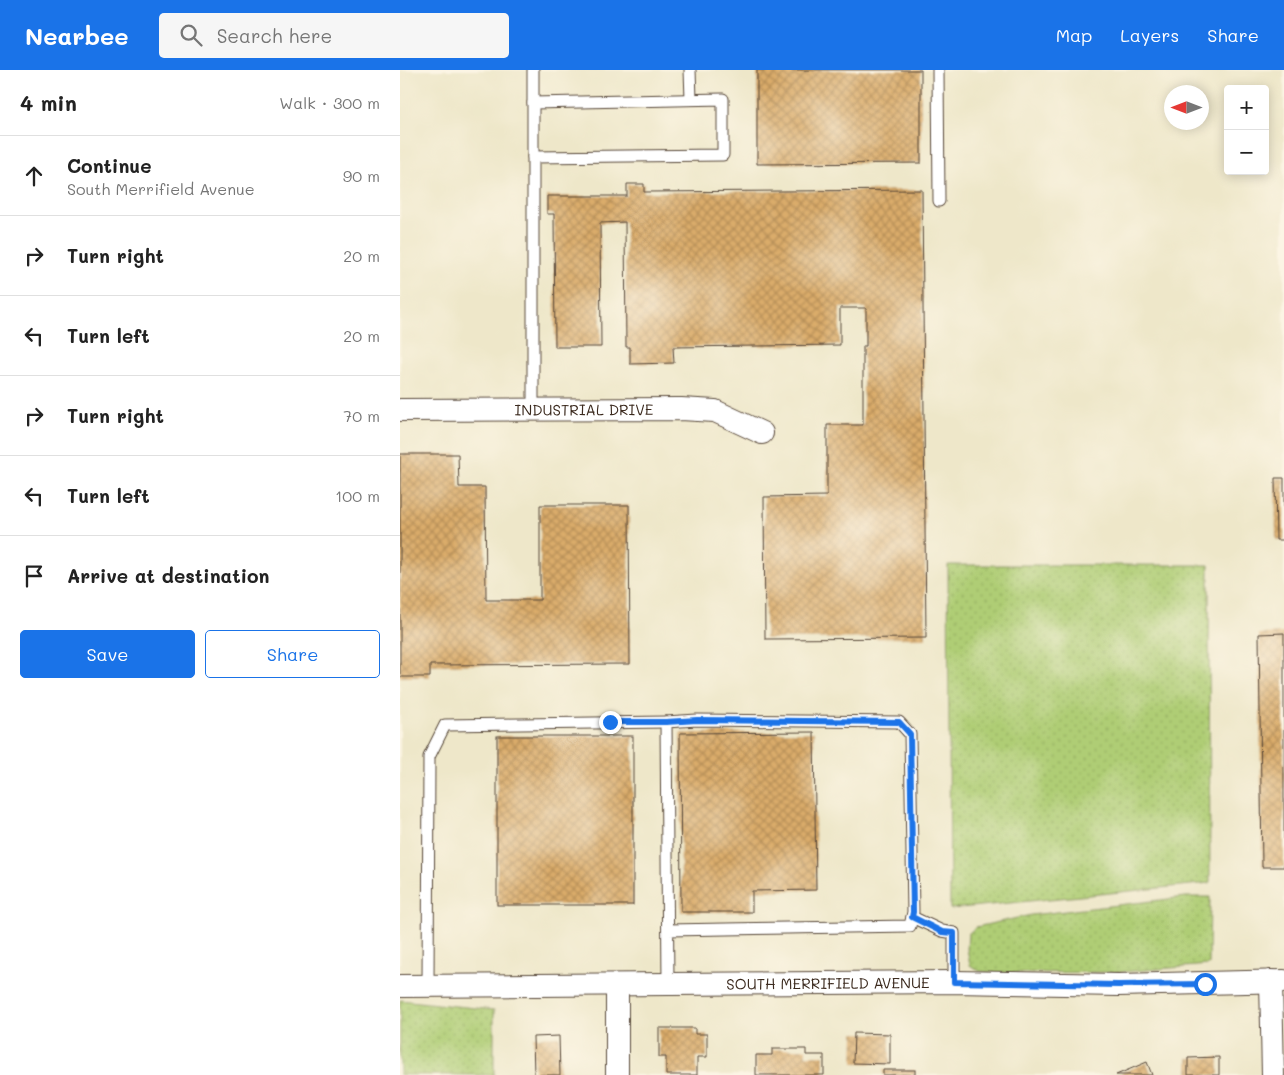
<!DOCTYPE html>
<html lang="en">
<head>
<meta charset="utf-8">
<style>
	:root { --surface:#fff; --page:#f6f6f6; --text:#222; --muted:#767676; --line:#e0e0e0; --accent:#1a73e8 }
	body { margin:0; font-family:Mali,sans-serif; background:var(--page); color:var(--text) }
	.controls { position:absolute; right:15px; top:15px; display:grid; overflow:hidden; border-radius:5px; box-shadow:0 2px 12px #0003 }
	.controls button { width:45px; height:45px; display:grid; place-items:center; padding:0; border:0; border-bottom:1px solid var(--line); background:var(--surface); color:var(--text); font:25px sans-serif }
	.compass { position:absolute; left:764px; top:15px; width:45px; height:45px; border-radius:50%; background:var(--surface); box-shadow:0 2px 12px #0003; rotate:270deg }
	.stop { position:absolute; width:15px; height:15px; margin:-11px; border:4px solid #1a73e8; border-radius:50%; background:#fff }
	.stop.end { background:#1a73e8; border-color:#fff; box-shadow:0 1px 5px #0008 }
	.list { margin:0; padding:0; list-style:none }
	h2 { display:flex; justify-content:space-between; align-items:center; height:65px; margin:0; padding:0 20px; font-size:21px }
	h2 small { font-size:16px; font-weight:400; color:var(--muted) }
	.list li { display:grid; grid-template-columns:32px 1fr auto; gap:15px; align-items:center; box-sizing:border-box; height:80px; padding:0 20px; border-top:1px solid var(--line) }
	.list b { display:block; font-size:19px; white-space:nowrap }
	.list p { margin:0; font-size:16px; white-space:nowrap; color:var(--muted) }
	.list em { font-size:16px; font-style:normal; color:var(--muted) }
	.actions { display:flex; gap:10px; padding:15px 20px }
	.actions a { flex:1; padding:11px 0; border:1px solid var(--accent); border-radius:5px; text-align:center; font-size:18px; color:var(--accent) }
	.actions .main { background:var(--accent); color:#fff }
	.icon { flex:none; width:28px; height:28px; fill:none; stroke:currentColor; stroke-width:2; stroke-linecap:round; stroke-linejoin:round }
	.map { position:relative; flex:none; width:884px; height:1005px; overflow:hidden }
	header { display:flex; align-items:center; gap:30px; box-sizing:border-box; height:70px; padding:0 25px; background:var(--accent); color:#fff }
	header strong { font-size:24px }
	nav { display:flex; gap:28px; margin-inline-start:auto; font-size:18px }
	.search { width:350px; height:45px; background:var(--page); display:flex; align-items:center; gap:12px; box-sizing:border-box; padding:0 18px; border-radius:5px; color:var(--muted); font-size:19px }
	main { display:flex }
	aside { flex:1; background:var(--surface) }
	.map>svg:first-child { display:block }
	.grass { fill:url(#grass-dots); stroke:#757c49 }
	.building { fill:url(#building-cross-hatch) }
	.lines { fill:none; stroke-linecap:round; stroke-linejoin:round }
	.lane-casing { stroke:#564638; stroke-width:13 }
	.street-casing { stroke:#564638; stroke-width:24 }
	.lane { stroke:#fff; stroke-width:11 }
	.street { stroke:#fff; stroke-width:22 }
	.route { stroke:#1a73e8; stroke-width:6 }
	.labels { text-anchor:middle; dominant-baseline:central; stroke-width:4; stroke-linejoin:round; paint-order:stroke }
	.street-label { font-size:15px; fill:#3b2a1e; stroke:#fcf5e5 }
</style>
</head>
<body>
<header>
<strong>Nearbee</strong>
<div class="search"><svg class="icon" aria-label="search" viewBox="0 0 24 24"><circle cx="10" cy="10" r="6"/><path d="M15 15l6 6"/></svg>Search here</div>
<nav><a>Map</a><a>Layers</a><a>Share</a></nav>
</header>
<main>
<aside>
<h2>4 min<small>Walk · 300 m</small></h2>
<ul class="list">
<li><svg class="icon" aria-label="ahead" viewBox="0 0 24 24"><path d="M12 20V5M6 11l6-6 6 6"/></svg><div><b>Continue</b><p>South Merrifield Avenue</p></div><em>90 m</em></li>
<li><svg class="icon" aria-label="right" viewBox="0 0 24 24"><path d="M7 20v-9h11M14 6l5 5-5 5"/></svg><div><b>Turn right</b></div><em>20 m</em></li>
<li><svg class="icon" aria-label="left" viewBox="0 0 24 24"><path d="M17 20v-9H6M10 6l-5 5 5 5"/></svg><div><b>Turn left</b></div><em>20 m</em></li>
<li><svg class="icon" aria-label="right" viewBox="0 0 24 24"><path d="M7 20v-9h11M14 6l5 5-5 5"/></svg><div><b>Turn right</b></div><em>70 m</em></li>
<li><svg class="icon" aria-label="left" viewBox="0 0 24 24"><path d="M17 20v-9H6M10 6l-5 5 5 5"/></svg><div><b>Turn left</b></div><em>100 m</em></li>
<li><svg class="icon" aria-label="arrive" viewBox="0 0 24 24"><path d="M6 21V4h12l-3 4 3 4H6"/></svg><div><b>Arrive at destination</b></div></li>
</ul>
<div class="actions"><a class="main">Save</a><a>Share</a></div>
</aside>
<div class="map">
<svg width="884" height="1005" viewBox="0 0 884 1005">
	<defs>
		<pattern id="grass-dots" width="8" height="8" patternUnits="userSpaceOnUse" patternTransform="scale(1.25)"><rect width="8" height="8" fill="#afcd74"/><path d="M2 2h.1M6 6h.1" fill="none" stroke="#97b064" stroke-width="1.8" stroke-linecap="round"/></pattern>
		<pattern id="building-cross-hatch" width="8" height="8" patternUnits="userSpaceOnUse" patternTransform="scale(1.25)"><rect width="8" height="8" fill="#daac6a"/><path d="M0 0l8 8M0 8l8-8" fill="none" stroke="#b28c57"/></pattern>
	</defs>
	<rect width="100%" height="100%" fill="#fcf5e5"/>
	<filter id="ink" filterUnits="userSpaceOnUse"><feTurbulence type="fractalNoise" baseFrequency=".02" numOctaves="2"/><feDisplacementMap in="SourceGraphic" scale="10" xChannelSelector="R" yChannelSelector="G"/><feConvolveMatrix kernelMatrix="1 2 1 2 8 2 1 2 1" color-interpolation-filters="sRGB"/></filter>
	<filter id="wash" filterUnits="userSpaceOnUse"><feTurbulence type="fractalNoise" baseFrequency=".0096" numOctaves="4" result="noise"/><feDisplacementMap in="SourceGraphic" scale="20" xChannelSelector="R" yChannelSelector="G"/><feGaussianBlur stdDeviation="1.12" result="paint"/><feColorMatrix in="noise" values="0 0 0 0 0 0 0 0 0 0 0 0 0 0 0 0 0 1.4 0 .05"/><feComposite in="paint" operator="in"/></filter>
	<g filter="url(#wash)">
		<rect width="100%" height="100%" fill="#eee7c9"/>
		<g class="grass">
			<polygon points="548,495 809,495 810,813 550,839"/>
			<polygon points="786,827 810,827 809,895 721,902 598,903 579,901 570,895 567,878 568,864 576,857 631,845"/>
			<polygon points="0,930 94,940 94,1005 0,1005"/>
		</g>
		<g id="blocks">
			<g class="building">
				<polygon points="357,0 521,0 521,93 357,94"/>
				<polygon points="227,114 244,114 244,122 522,120 526,568 365,569 364,427 427,426 427,355 463,355 463,276 466,276 466,238 440,238 440,275 273,277 274,293 230,294 230,277 226,277 225,152 200,153 201,277 155,277 154,144 147,144 147,126 227,126"/>
				<polygon points="0,384 58,384 59,417 85,417 86,530 140,530 140,435 229,435 230,594 30,595 30,607 0,607"/>
				<polygon points="875,408 884,408 884,470 876,470"/>
				<polygon points="884,563 884,797 862,797 859,564"/>
				<polygon points="414,662 416,820 352,821 352,842 281,842 280,663"/>
				<rect x="97" y="666" width="136" height="169"/>
				<polygon points="259,958 295,958 295,964 307,964 307,987 297,987 297,1005 266,1005 266,987 259,987"/>
				<polygon points="454,963 490,964 490,994 453,993"/>
				<polygon points="159,966 160,1005 134,1005 133,967"/>
				<polygon points="372,979 406,979 406,985 424,985 424,1005 356,1005 356,985 372,985"/>
				<polygon points="819,987 819,1005 788,1005 788,988"/>
				<polygon points="747,992 752,1005 716,1005"/>
				<rect x="483" y="1000" width="32" height="5"/>
			</g>
		</g>
	</g>
	<g filter="url(#ink)">
		<use href="#blocks" fill-opacity="0" stroke="#564638" stroke-width="1"/>
		<g class="lines">
			<g class="lane-casing">
				<g id="lane">
					<polyline points="290,0 291,29"/>
					<polyline points="538,0 539,131"/>
					<polyline points="133,87 323,85 323,29 133,33"/>
					<polyline points="133,339 133,0"/>
					<polyline points="512,847 542,861 554,863 554,912"/>
					<polyline points="268,860 510,856 513,842 510,664 499,652 297,650 266,652 268,914"/>
					<polyline points="28,916 29,687 45,655 266,652"/>
				</g>
			</g>
			<g class="street-casing">
				<g id="street">
					<path id="s1" d="M 0,340 L 281,339 L 315,341 L 362,363"/>
					<polyline points="871,911 873,1005"/>
					<polyline points="217,915 217,1005"/>
					<path id="s2" d="M 0,916 L 554,912 L 718,915 L 884,911"/>
				</g>
			</g>
			<use href="#lane" class="lane"/>
			<use href="#street" class="street"/>
		</g>
	</g>
	<g class="lines" filter="url(#ink)">
		<polyline class="route" points="210,652 266,652 297,650 499,652 510,664 513,842 512,847 542,862 554,863 554,912 718,915 805,914"/>
	</g>
	<g class="labels">
		<g class="street-label">
			<text stroke="none"><textPath href="#s1" startOffset="184">INDUSTRIAL DRIVE</textPath></text>
			<text stroke="none"><textPath href="#s2" startOffset="428">SOUTH MERRIFIELD AVENUE</textPath></text>
		</g>
	</g>
</svg>
<div class="controls">
<button>+</button>
<button>−</button>
</div>
<svg class="compass" viewBox="-18 -18 36 36"><path d="M0-13l5 13h-10z" fill="#e53935"/><path d="M0 13l5-13h-10z" fill="#767676"/></svg>
<div class="stop" style="left:805px;top:914px"></div>
<div class="stop end" style="left:210px;top:652px"></div>
</div>
</main>
</body>
</html>
